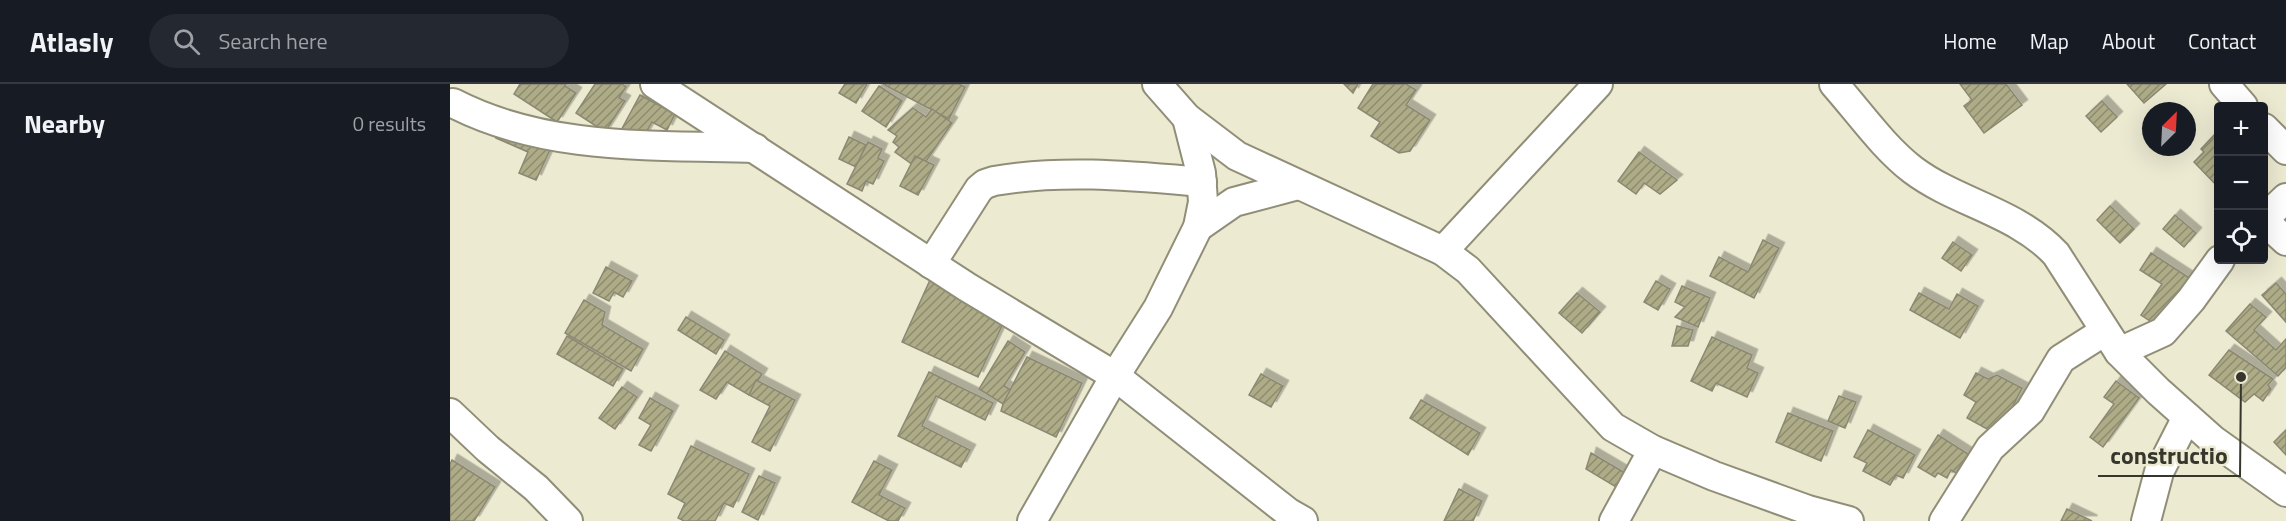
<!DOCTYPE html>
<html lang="en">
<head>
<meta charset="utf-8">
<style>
	:root { --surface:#171b24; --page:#242831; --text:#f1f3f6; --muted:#9ea1a6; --line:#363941 }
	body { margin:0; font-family:"Titillium Web",sans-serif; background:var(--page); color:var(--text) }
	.controls { position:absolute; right:18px; top:18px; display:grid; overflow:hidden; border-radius:6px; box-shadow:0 6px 24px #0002 }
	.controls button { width:54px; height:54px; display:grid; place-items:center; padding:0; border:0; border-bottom:2px solid var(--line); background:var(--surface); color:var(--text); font:30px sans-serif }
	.compass { position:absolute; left:1692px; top:18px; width:54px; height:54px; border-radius:50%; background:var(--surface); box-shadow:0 6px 24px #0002; rotate:24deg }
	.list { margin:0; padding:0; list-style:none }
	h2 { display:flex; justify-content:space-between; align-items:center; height:78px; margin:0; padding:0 24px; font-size:26px }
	h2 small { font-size:20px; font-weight:400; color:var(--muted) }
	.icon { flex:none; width:33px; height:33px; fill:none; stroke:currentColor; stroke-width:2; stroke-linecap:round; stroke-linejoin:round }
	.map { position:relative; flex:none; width:1836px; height:437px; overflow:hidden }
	header { display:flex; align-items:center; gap:36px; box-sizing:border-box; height:84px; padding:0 30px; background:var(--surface); border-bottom:2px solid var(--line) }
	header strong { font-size:28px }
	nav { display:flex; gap:33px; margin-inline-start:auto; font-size:21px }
	.search { width:420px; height:54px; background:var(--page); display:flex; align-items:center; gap:15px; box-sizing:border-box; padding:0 21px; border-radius:33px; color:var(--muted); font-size:22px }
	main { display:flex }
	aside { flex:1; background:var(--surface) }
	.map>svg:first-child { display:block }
	.building { fill:url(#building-hatch); stroke:#8b8973; stroke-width:1.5; filter:url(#shadow) }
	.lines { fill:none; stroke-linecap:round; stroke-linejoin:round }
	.minor-casing { stroke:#918e78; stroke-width:32 }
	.minor { stroke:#fff; stroke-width:28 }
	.leader { fill:none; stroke:#36362c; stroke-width:2 }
	.callout-dot { fill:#36362c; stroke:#ecead1; stroke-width:2 }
	.callout-label { font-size:24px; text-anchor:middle; font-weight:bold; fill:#36362c; stroke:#ecead1; stroke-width:5; stroke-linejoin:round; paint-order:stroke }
</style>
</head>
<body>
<header>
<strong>Atlasly</strong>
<div class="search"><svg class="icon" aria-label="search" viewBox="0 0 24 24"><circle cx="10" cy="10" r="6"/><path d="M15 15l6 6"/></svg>Search here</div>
<nav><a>Home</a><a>Map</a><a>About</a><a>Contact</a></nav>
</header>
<main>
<aside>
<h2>Nearby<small>0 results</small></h2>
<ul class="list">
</ul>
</aside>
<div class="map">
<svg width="1836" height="437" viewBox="0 0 1836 437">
	<defs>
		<pattern id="building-hatch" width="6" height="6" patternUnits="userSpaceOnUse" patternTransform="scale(1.5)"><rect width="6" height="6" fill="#aeab87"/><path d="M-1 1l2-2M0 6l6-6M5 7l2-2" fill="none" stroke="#8e8c6f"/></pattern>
		<filter id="shadow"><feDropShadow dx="5.5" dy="-5.5" stdDeviation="0" flood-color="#0004"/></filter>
	</defs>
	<rect width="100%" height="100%" fill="#ecead1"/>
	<g class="building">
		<polygon points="70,0 116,0 115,2 126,9 107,38 64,10"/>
		<polygon points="145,0 172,0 176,3 169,14 175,17 155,48 126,29"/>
		<polygon points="395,0 417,0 406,19 389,9"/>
		<polygon points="433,0 509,0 515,3 499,35"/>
		<polygon points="894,0 908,0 903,9"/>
		<polygon points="923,0 956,0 966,6 956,21 980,36 960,67 949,69 921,52 930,38 908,24"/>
		<polygon points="1510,0 1556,0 1572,21 1534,49 1514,22 1522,16"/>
		<polygon points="1677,0 1716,0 1694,19"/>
		<polygon points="429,2 452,17 436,43 412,27"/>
		<polygon points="190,11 225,30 217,46 202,38 194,52 168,52"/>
		<polygon points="1652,17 1667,33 1651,48 1636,32"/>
		<polygon points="463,24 476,33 482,25 502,39 470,86 445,68 449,63 443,58 447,52 438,46"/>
		<polygon points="55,33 105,55 86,96 69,89 78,68 46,54"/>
		<polygon points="1768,47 1768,103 1744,78 1754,68 1751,65"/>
		<polygon points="399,53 416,61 406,83 389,75"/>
		<polygon points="418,58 432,65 428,74 434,77 423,100 416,97 412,107 397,100"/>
		<polygon points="1189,68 1227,96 1210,110 1194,99 1186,110 1168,97"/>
		<polygon points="465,72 484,81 468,111 450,102"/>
		<polygon points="1660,122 1684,145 1670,159 1647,136"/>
		<polygon points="1725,131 1746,149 1734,163 1713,145"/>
		<polygon points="1313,156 1329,164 1304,214 1260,192 1269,173 1298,188"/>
		<polygon points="1503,158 1522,171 1511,187 1492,174"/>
		<polygon points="1701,169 1741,195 1709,243 1691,231 1712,200 1690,186"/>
		<polygon points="156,183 182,197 173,213 164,208 159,217 143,209"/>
		<polygon points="480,196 557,231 528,293 452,258"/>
		<polygon points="1206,197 1220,205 1208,226 1194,218"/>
		<polygon points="1826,199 1836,210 1836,238 1812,211"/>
		<polygon points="1232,202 1260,214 1248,243 1225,233 1235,223 1225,218"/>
		<polygon points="1127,209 1150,228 1132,249 1109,229"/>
		<polygon points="1469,209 1499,225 1507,210 1528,222 1510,254 1460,226"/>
		<polygon points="134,216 155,228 152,241 193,265 181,287 115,249"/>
		<polygon points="1800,220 1816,233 1804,246 1826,266 1836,255 1836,283 1828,292 1776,247"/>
		<polygon points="236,233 274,256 266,270 228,246"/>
		<polygon points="1227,242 1243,246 1238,262 1222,262"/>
		<polygon points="117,252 173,285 163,302 107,270"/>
		<polygon points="1262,253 1302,271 1297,284 1308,289 1297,313 1266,299 1262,307 1241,297"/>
		<polygon points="558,257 575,268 554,302 561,306 553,320 529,305"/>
		<polygon points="1779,266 1823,295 1818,301 1821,305 1813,317 1804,310 1795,318 1759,291"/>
		<polygon points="275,267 312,290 299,311 277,298 266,315 250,306"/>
		<polygon points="577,273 632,299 606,353 551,327 553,320"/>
		<polygon points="479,288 543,319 535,336 486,312 472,342 520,366 511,383 448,352"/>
		<polygon points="1526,289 1538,295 1547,291 1572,304 1548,351 1517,334 1526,318 1514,311"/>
		<polygon points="811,290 833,302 821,323 799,311"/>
		<polygon points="306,296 345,316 320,367 302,358 320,322 299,311"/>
		<polygon points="1666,297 1689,314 1653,363 1640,353 1664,320 1654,313"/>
		<polygon points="172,303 187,313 165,345 149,334"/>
		<polygon points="1389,312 1406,318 1395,344 1378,337"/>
		<polygon points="200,314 223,327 201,367 189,361 201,341 189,334"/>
		<polygon points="971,316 1030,349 1018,371 960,334"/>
		<polygon points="1338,329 1383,347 1371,377 1326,358"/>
		<polygon points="1418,346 1465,371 1453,394 1446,391 1440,401 1413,387 1417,379 1404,373"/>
		<polygon points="1836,346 1836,371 1824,358"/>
		<polygon points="1488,351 1518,370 1506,389 1501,386 1497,394 1488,389 1485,393 1468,383"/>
		<polygon points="241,362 299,390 283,423 274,419 265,437 234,437 228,434 235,419 218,410"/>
		<polygon points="1141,369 1177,390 1171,406 1136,385"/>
		<polygon points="2,376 45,403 24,437 0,437 0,380"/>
		<polygon points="424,377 442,386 429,411 455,424 448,437 439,437 402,418"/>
		<polygon points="309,392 325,399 308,436 292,428"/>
		<polygon points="1009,405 1032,417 1023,437 994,437"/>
		<polygon points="1617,425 1642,437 1611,437"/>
	</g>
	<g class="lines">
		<g class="minor-casing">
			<g id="minor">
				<polyline points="205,0 517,203 665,292 839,429 853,437"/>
				<polyline points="707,0 737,34 787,72 993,167 1018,186 1163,343 1203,366 1264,392 1358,426 1399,437"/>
				<path d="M 1384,0 C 1409,28 1433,63 1463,86 C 1507,119 1567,128 1606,170 L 1669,268 L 1708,307 L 1763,356 L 1836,408"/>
				<polyline points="1774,0 1793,22"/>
				<path d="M 3,19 C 96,67 203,61 305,64"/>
				<polyline points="1814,44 1836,66"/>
				<polyline points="1814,135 1836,114"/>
				<polyline points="1814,137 1836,157"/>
				<polyline points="748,143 784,118 848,101"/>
				<polyline points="993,167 1148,0"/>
				<path d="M 481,180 L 529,105 L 535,100 L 544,97 C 613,85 682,92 752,98"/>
				<polyline points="1669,268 1713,248 1741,216 1770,176"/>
				<polyline points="0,329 38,365 86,404 118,437"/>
				<polyline points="582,437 665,292 708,224 748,143 753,118 751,89 737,34"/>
				<polyline points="1164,437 1203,366"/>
				<polyline points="1494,437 1540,364 1580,327 1611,275 1655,247"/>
				<polyline points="1696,437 1709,388 1737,333"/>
			</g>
		</g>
		<use href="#minor" class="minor"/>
	</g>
	<path class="leader" d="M1791 293L1790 392H1648"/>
	<circle class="callout-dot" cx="1791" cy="293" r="6"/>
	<g class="callout-label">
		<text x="1719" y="380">constructio</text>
	</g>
</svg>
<div class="controls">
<button>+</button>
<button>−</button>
<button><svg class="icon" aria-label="locate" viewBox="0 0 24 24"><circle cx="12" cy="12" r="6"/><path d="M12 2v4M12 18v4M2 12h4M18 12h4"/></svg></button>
</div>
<svg class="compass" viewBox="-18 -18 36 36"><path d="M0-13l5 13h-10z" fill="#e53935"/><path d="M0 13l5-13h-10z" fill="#9ea1a6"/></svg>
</div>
</main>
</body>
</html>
